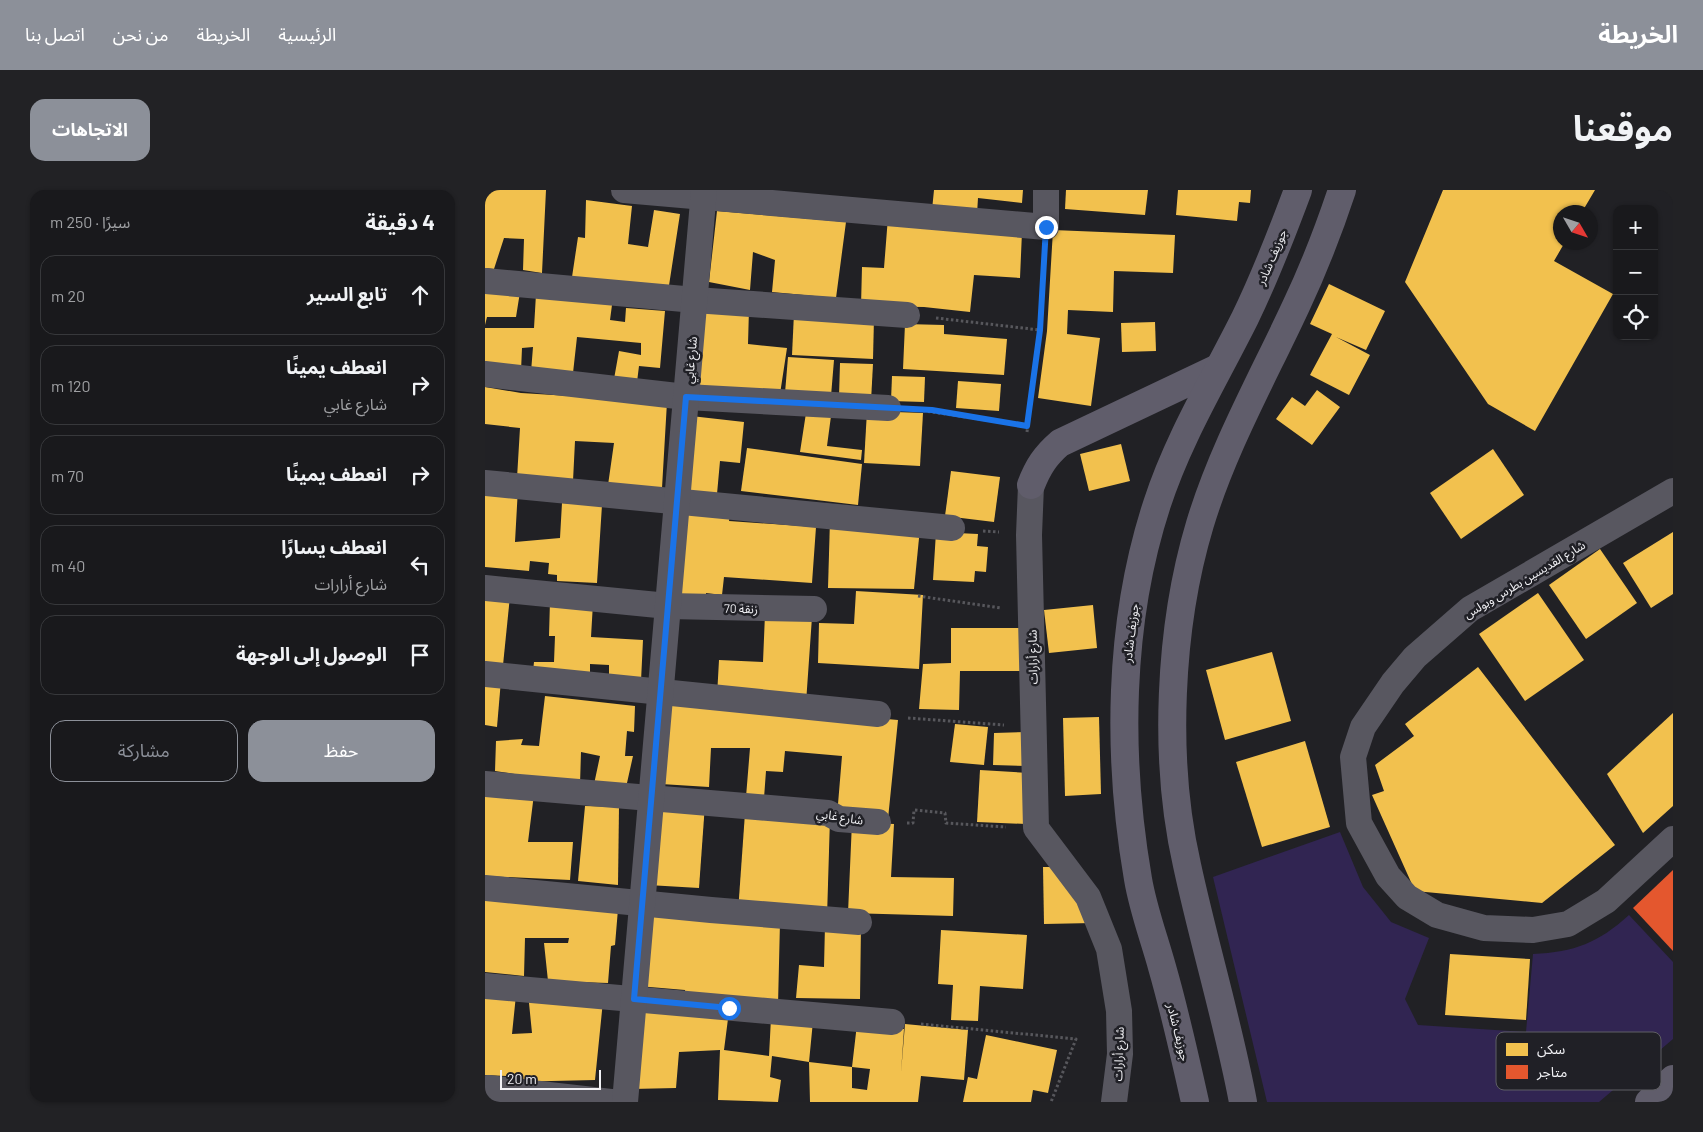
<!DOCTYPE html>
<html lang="ar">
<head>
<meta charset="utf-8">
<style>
	:root { --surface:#19191c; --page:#222225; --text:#f1f3f6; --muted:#9fa0a3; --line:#37383b; --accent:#8c9099 }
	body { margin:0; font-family:Barlow,"Noto Sans Arabic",sans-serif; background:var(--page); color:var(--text); direction:rtl }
	.controls { position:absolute; right:15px; top:15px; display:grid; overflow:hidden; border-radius:10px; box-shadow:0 1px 4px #0004 }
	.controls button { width:45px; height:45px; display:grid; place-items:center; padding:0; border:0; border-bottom:1px solid var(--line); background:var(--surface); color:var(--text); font:25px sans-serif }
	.compass { position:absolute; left:1068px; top:15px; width:45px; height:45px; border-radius:50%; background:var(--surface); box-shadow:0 1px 4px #0004; rotate:129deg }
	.scale { position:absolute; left:15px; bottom:12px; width:101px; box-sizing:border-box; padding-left:5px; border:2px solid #f1f1f5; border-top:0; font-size:14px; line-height:18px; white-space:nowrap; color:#f1f1f5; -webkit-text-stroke:4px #202026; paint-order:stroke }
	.stop { position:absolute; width:15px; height:15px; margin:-11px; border:4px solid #1a73e8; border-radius:50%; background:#fff }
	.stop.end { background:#1a73e8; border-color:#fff; box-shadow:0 1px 5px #0008 }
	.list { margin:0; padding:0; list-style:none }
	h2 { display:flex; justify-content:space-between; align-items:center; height:65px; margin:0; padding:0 20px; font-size:21px }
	h2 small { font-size:16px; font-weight:400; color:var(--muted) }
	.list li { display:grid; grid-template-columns:32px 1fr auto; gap:15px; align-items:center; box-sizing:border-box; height:80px; margin:0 10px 10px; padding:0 10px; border:1px solid var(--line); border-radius:15px }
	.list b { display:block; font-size:19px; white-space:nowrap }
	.list p { margin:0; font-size:16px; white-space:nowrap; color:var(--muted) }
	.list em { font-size:16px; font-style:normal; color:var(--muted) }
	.actions { display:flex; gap:10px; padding:15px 20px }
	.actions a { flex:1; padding:11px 0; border:1px solid var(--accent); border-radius:15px; text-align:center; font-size:18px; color:var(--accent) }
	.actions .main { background:var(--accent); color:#fff }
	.icon { flex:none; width:28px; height:28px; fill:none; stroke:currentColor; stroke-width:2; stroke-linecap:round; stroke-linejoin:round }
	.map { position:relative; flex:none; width:1188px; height:912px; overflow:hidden; direction:ltr; border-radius:15px }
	header { display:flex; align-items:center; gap:30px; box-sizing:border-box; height:70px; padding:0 25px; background:var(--accent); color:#fff }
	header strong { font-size:24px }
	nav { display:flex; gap:28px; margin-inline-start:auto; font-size:18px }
	.intro { display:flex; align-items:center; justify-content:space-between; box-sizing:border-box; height:120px; padding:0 30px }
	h1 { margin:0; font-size:35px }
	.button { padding:12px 22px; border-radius:15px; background:var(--accent); color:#fff; font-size:18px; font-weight:700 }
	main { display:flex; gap:30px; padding:0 30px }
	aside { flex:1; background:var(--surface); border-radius:15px; box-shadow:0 1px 4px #0004 }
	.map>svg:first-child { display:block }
	.green { fill:#312552 }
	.homes { fill:#f2c14e }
	.shops { fill:#e4572e }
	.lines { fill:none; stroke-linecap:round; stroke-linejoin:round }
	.path { stroke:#57575c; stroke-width:3; stroke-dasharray:2.5 2.5; stroke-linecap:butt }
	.street { stroke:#585760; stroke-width:26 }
	.highway { stroke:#605d6b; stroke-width:28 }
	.route { stroke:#1a73e8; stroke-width:6 }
	.labels { text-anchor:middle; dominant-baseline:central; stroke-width:5; stroke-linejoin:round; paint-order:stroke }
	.street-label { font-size:12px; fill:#f1f1f5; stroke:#202026 }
	.key { fill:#202026; stroke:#5f5f64; stroke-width:1 }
	.key-label { font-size:14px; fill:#f1f1f5 }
</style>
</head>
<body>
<header>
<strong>الخريطة</strong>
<nav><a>الرئيسية</a><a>الخريطة</a><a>من نحن</a><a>اتصل بنا</a></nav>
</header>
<div class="intro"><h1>موقعنا</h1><a class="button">الاتجاهات</a></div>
<main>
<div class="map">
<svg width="1188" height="912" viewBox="0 0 1188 912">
	<rect width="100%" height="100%" fill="#212125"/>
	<path class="green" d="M 855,642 L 878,697 L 906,732 L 944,748 L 920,809 L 933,835 L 1041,842 L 1048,764 C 1090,762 1113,753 1144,725 L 1188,772 L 1188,849 L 1114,912 L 782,912 L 728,687 Z"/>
	<g class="homes">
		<polygon points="0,0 61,0 57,83 38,80 39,49 19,48 9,79 0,78"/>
		<polygon points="449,0 538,0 537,13 493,8 492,24 447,20"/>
		<polygon points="581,0 663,0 660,25 580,19"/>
		<polygon points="693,0 766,0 765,13 754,12 752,31 691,25"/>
		<polygon points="958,0 1110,0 1097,22 1076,22 1076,52 1080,52 1069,71 1128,104 1050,241 1003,214 920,92"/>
		<polygon points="101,10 147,16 143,54 163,57 169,20 195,24 183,102 87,87 93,47 100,48"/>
		<polygon points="232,21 361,32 351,108 287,102 290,70 268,62 265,100 224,92"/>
		<polygon points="403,27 537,42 535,88 489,85 485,122 439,117 376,116 377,77 399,78"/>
		<polygon points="568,40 690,45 688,83 629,81 628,122 583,120 582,144 615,148 606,216 553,208 562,141"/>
		<polygon points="844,94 900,121 881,160 851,147 885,165 864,205 825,185 847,144 825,134"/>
		<polygon points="0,100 35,102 31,127 2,127 0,135"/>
		<polygon points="51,104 127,115 125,130 140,132 141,118 180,121 175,178 154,176 152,192 129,189 134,161 156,165 156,153 92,147 88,183 46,182 48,157 37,158 36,181 0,177 0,138 49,138"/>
		<polygon points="217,116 264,119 263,154 302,158 295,204 209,195"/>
		<polygon points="309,123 389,128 388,169 307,165"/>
		<polygon points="670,132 671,161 637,162 636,133"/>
		<polygon points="420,134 459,135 459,144 522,149 519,185 418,179"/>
		<polygon points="303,167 349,170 346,206 300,203"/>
		<polygon points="355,173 388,174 386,211 354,207"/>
		<polygon points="407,186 440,187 439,212 406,211"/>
		<polygon points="473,191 516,194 514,221 471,218"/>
		<polygon points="0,197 36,203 182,212 177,298 123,295 129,253 90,251 88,291 32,288 35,238 0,234"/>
		<polygon points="832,200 855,217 827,255 791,229 807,207 820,216"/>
		<polygon points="382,221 438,223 435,276 379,273"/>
		<polygon points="321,223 346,226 342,256 377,260 376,270 315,262"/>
		<polygon points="206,226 259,232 255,273 235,271 232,304 198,300"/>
		<polygon points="636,254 645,291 604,301 595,264"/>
		<polygon points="262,258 377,274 373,315 256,301"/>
		<polygon points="1008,259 1039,305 976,349 945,303"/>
		<polygon points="466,281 515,287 509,332 460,326"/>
		<polygon points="0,296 33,298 30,352 75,348 77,313 117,315 112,393 72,391 72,385 63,384 64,373 45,371 44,381 0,377"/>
		<polygon points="195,318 245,323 244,331 331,337 327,393 239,387 237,405 221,403 221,410 187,407"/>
		<polygon points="345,330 435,338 429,399 343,398"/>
		<polygon points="451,342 493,344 492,356 503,357 501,382 490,381 489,392 448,390"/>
		<polygon points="1188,342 1188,404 1166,418 1138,373"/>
		<polygon points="1115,359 1152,413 1101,449 1064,395"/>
		<polygon points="371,401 438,405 434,479 333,473 334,433 369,434"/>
		<polygon points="1053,403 1099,470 1040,511 994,444"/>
		<polygon points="0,405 25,406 18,475 0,474"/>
		<polygon points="65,411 108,413 106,447 158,450 156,491 124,489 124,475 105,474 105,483 48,481 49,472 69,472 70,446 64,446"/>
		<polygon points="608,415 612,458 564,463 559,420"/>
		<polygon points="280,424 327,427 321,513 232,506 234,470 278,472"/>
		<polygon points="466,438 535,438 535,481 475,481 474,520 434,519 438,474 466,473"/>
		<polygon points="787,462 806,531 740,550 721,480"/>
		<polygon points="993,477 1130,655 1057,713 930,701 887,605 899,601 890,575 929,546 920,534"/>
		<polygon points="0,489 16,490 12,537 0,535"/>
		<polygon points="60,506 150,516 149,542 142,541 140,566 148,566 142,593 108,599 115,566 96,562 95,594 10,581 11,551 38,549 36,555 54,556"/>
		<polygon points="182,509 413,530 403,629 352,626 357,566 300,561 298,582 281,581 279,608 261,607 265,558 226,558 224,597 176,594"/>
		<polygon points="1188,523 1188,616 1158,643 1122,584"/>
		<polygon points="614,527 616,604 580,606 578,528"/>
		<polygon points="470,534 503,537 499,575 465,572"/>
		<polygon points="543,542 544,576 508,575 509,543"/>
		<polygon points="820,551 845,637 777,657 751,572"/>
		<polygon points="495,580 544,583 541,634 492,632"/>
		<polygon points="0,600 49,604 43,652 88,652 85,690 0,686"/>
		<polygon points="169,613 220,614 214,698 163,695"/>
		<polygon points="100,616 134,617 133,695 93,691"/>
		<polygon points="260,623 345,628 342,727 253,722"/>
		<polygon points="367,632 409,634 406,687 469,688 468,726 363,723"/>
		<polygon points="558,677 567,677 608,733 559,734"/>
		<polygon points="0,710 133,719 130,755 126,756 123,793 63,791 59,753 83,753 84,748 40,748 39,786 0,782"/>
		<polygon points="162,720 295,732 293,815 201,810 200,800 153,796"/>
		<polygon points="340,735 376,735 375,809 311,808 314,775 339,777"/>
		<polygon points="456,740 542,745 538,799 495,796 493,831 466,830 468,795 453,794"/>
		<polygon points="965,764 1045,769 1041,830 960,825"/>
		<polygon points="0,803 31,805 27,844 47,843 43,803 118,811 110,890 21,892 21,886 0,885"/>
		<polygon points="153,821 244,821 239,860 284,866 286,828 328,831 324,872 367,877 367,898 382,900 385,879 367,877 372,834 419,839 416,883 420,834 483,840 479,890 436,886 433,912 325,912 324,872 287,866 285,887 296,890 293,912 233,910 235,860 194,862 191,898 147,899"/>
		<polygon points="501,845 572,860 563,903 548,900 546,912 478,912 483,887 492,889"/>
	</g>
	<polygon class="shops" points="1188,680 1188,761 1148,718"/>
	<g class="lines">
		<g class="path">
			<polyline points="451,128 555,140"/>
			<polyline points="433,220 542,236"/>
			<polyline points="542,242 555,140 559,67"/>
			<polyline points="498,341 514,342"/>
			<polyline points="433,406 516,418"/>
			<polyline points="423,528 519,535"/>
			<polyline points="422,633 428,633 429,620 460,623 461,633 521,637"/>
			<polyline points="436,834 591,849 566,912"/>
		</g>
		<g class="street">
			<polyline points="139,0 561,37 561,0"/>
			<polyline points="0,91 210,110 422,125"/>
			<polyline points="0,184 201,207 403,218"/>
			<polyline points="0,293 467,338"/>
			<polyline points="546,295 544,345 551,638 603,707 624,759 634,821 635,864 629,912"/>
			<polyline points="1188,301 985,419 930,467 908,493 878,537 868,567 874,633 903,686 922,707 952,725 999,738 1048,740 1083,734 1121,711 1188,649"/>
			<polyline points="0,398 183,416 329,419"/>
			<polyline points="0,484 393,524"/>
			<polyline points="0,594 343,623 354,629 393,632"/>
			<polyline points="0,698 226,720 374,732"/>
			<polyline points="0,796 407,832"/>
			<polyline points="3,898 126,912"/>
			<polyline points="140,912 219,0"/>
		</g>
		<g class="highway">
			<path d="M 546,295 C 553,277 560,266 575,253 L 733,178"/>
			<path d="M 710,912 C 700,867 690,822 677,777 C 669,748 658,719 653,689 C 632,567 633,433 672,314 C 693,249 729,190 760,128 C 780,87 797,43 813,0"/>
			<path d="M 758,912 C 743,832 719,754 702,675 C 678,570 684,437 715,334 C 738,258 778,187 811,116 C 829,78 844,39 857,0"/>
			<polyline points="1164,912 1188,889"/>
		</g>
	</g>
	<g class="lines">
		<polyline class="route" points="244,818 149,809 201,207 447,220 542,236 555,140 561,37"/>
	</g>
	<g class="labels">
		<g class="street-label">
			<text transform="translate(786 67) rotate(-67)">جوزيف شادر</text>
			<text transform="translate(205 170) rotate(-85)">شارع غابي</text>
			<text transform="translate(1039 389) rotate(-31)">شارع القديسين بطرس وبولس</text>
			<text transform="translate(256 418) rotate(1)">زنقة 70</text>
			<text transform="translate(645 443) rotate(-83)">جوزيف شادر</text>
			<text transform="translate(547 467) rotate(-91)">شارع أرارات</text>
			<text transform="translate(355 626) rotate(9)">شارع غابي</text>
			<text transform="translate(694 842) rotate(76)">جوزيف شادر</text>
			<text transform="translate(633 864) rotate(-88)">شارع أرارات</text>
		</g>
	</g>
	<rect x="1011" y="842" width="165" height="58" rx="8" class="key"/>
	<rect x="1021" y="853" width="22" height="13" fill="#f2c14e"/>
	<rect x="1021" y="875" width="22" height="14" fill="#e4572e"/>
	<g class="key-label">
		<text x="1052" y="864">سكن</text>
		<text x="1052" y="887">متاجر</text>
	</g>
</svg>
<div class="controls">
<button>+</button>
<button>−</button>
<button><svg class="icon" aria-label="locate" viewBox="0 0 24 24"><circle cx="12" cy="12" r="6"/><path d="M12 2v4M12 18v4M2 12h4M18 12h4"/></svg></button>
</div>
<svg class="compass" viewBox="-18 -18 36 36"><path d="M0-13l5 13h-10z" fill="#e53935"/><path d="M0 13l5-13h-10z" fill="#9fa0a3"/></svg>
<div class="scale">20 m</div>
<div class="stop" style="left:244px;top:818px"></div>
<div class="stop end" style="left:561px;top:37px"></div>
</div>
<aside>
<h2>4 دقيقة<small>سيرًا · 250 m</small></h2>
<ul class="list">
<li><svg class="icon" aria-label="ahead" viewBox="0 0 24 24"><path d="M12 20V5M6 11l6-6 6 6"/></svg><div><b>تابع السير</b></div><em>20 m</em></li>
<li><svg class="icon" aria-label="right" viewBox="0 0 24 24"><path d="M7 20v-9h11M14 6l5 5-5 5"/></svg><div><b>انعطف يمينًا</b><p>شارع غابي</p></div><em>120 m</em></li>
<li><svg class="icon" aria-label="right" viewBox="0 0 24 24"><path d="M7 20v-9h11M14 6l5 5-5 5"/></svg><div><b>انعطف يمينًا</b></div><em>70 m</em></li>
<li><svg class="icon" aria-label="left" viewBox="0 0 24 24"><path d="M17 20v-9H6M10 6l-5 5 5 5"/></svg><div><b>انعطف يسارًا</b><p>شارع أرارات</p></div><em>40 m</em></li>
<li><svg class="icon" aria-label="arrive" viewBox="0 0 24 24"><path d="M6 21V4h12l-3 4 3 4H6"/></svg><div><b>الوصول إلى الوجهة</b></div></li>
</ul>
<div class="actions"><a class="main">حفظ</a><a>مشاركة</a></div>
</aside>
</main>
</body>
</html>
